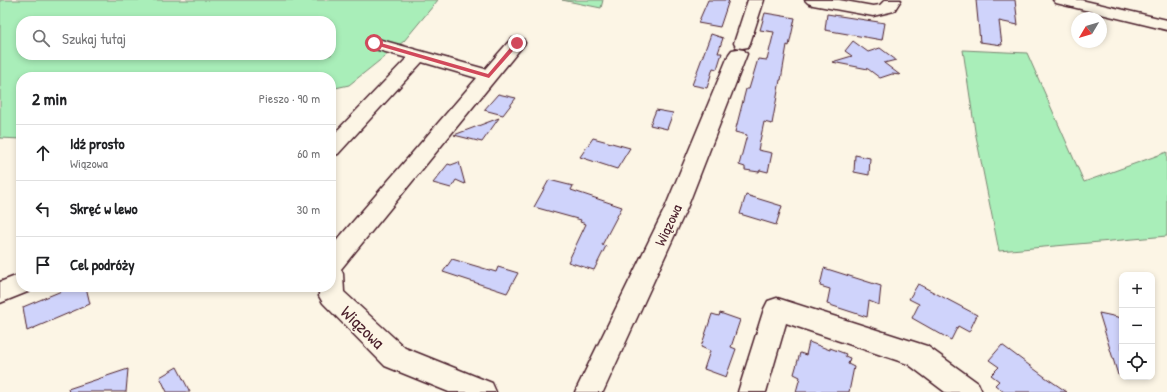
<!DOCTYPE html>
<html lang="pl">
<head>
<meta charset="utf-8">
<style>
	:root { --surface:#fff; --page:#f6f6f6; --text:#202124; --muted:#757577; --line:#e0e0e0 }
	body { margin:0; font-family:"Patrick Hand",sans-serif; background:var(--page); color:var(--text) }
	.controls { position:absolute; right:12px; bottom:12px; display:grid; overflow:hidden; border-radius:8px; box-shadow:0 2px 6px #0003 }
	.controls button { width:36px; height:36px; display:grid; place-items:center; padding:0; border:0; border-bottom:1px solid var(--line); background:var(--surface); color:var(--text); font:20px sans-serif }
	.compass { position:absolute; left:1071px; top:12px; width:36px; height:36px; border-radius:50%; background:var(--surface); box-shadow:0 2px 6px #0003; rotate:232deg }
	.stop { position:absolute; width:12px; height:12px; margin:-9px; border:3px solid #d1495b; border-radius:50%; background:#fff }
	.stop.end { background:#d1495b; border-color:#fff; box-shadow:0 1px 4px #0008 }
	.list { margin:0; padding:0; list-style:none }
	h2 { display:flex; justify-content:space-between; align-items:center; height:52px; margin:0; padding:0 16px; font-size:17px }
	h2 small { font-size:13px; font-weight:400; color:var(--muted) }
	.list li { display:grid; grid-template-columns:26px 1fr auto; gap:12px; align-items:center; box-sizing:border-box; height:56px; padding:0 16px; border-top:1px solid var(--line) }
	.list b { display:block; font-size:15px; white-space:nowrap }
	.list p { margin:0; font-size:13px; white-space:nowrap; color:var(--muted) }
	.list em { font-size:13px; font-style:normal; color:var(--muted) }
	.icon { flex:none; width:22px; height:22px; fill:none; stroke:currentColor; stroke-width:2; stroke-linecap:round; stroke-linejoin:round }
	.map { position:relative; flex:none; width:1167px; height:392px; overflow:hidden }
	.search { position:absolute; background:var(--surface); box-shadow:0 2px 6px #0003; left:16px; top:16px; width:320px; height:44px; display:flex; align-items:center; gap:10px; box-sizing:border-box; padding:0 14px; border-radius:16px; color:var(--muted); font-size:15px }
	.panel { position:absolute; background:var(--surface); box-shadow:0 2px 6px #0003; left:16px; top:72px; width:320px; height:220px; border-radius:16px }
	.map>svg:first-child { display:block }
	.green { fill:#a9eeb9; stroke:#7a8672; fill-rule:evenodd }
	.building { fill:#cfd3fb; stroke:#4a1f2b }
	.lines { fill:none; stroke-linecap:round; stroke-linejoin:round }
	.street-casing { stroke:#4a1f2b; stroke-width:3 }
	.street { fill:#fcf5e5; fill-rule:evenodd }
	.route { fill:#d1495b }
	.labels { text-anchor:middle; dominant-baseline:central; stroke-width:3; stroke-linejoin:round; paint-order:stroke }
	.street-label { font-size:15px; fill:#4a1f2b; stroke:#fcf5e5 }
	.near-street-label { font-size:18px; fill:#4a1f2b; stroke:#fcf5e5 }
</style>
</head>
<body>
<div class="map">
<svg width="1167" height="392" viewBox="0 0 1167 392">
	<rect width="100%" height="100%" fill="#fcf5e5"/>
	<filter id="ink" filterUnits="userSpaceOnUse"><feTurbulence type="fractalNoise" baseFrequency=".025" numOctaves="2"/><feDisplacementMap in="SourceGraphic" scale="8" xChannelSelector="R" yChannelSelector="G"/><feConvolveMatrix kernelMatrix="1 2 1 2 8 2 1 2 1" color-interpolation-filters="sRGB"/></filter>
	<g filter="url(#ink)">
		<g class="green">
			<path d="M 0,0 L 438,0 L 404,41 L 349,85 L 331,89 L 331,77 L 21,77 L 21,139 L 0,138 ZM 21,21 L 331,21 L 331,55 L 21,55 Z"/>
			<polygon points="562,0 603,0 601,8"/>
			<polygon points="963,50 1027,53 1084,182 1167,152 1167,236 999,251 975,131"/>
		</g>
		<g class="building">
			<polygon points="708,0 729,0 720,27 698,23"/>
			<polygon points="976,0 1015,0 1018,25 999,21 1002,45 980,42"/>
			<polygon points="765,13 795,18 789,46 787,45 781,80 780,80 772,124 764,122 758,150 772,153 768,172 760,170 759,172 745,170 745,167 739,165 747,135 735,132 746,89 749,89 758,59 767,60 774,32 760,30"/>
			<polygon points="827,14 885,23 882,40 825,30"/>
			<polygon points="711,34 723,38 718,53 722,53 717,69 713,68 707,88 692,85"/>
			<polygon points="853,41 868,52 880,48 896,60 884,63 900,75 892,74 880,78 868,69 832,62 852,56 845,51"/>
			<polygon points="498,94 516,98 503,115 484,110"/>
			<polygon points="656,110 673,113 667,129 650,125"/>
			<polygon points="499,118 482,142 454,135"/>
			<polygon points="593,138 630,148 617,169 580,157"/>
			<polygon points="855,155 870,158 869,175 854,172"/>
			<polygon points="459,162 465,184 456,180 451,188 433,183 448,164 451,165"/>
			<polygon points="549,180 573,186 571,190 622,207 602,245 606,246 594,270 568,262 586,224 580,222 581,220 534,207"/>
			<polygon points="746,195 782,206 776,225 740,214"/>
			<polygon points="452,259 496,272 498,267 518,273 507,293 443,272"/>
			<polygon points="824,268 881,286 879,305 869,301 867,317 827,304 830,289 820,286"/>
			<polygon points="918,284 977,315 969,332 958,326 951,340 912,318 919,304 909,299"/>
			<polygon points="71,287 86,287 90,304 27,331 23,307"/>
			<polygon points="720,313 740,320 731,347 736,349 726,377 704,369 710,351 701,347 712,314 719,316"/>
			<polygon points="1099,313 1122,318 1122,375 1118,375"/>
			<polygon points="809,342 830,350 830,348 846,354 845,356 850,358 848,364 854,367 849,392 796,392 800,377 794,374 800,353 806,355"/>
			<polygon points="1002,345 1045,377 1067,392 1004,392 995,385 999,381 991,375 999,367 989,360"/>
			<polygon points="177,367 190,392 167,392 160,377"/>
			<polygon points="128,369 126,392 69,392 68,389"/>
		</g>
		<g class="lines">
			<g class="street-casing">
				<g id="street">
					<polygon points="748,0 764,0 750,43 748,47 742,48 736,47 734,43"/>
					<polygon points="805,0 839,0 873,6 880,5 885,0 901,0 894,11 873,16 813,5 808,3"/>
					<polygon points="1053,0 1081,0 1167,20 1167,30 1056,3"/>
					<polygon points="374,38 485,69 511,39 517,38 523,39 525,43 341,269 343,274 344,292 405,348 492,383 496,392 449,392 385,366 323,303 319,296 319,287 331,287 331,247 477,78 422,62 338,154 331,156 331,137 407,58 368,47 366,43 368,39"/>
					<polygon points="738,49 744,50 747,54 687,208 603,392 575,392 665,208 729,54 732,50"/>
					<polygon points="21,274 21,287 32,287 30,291 0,303 0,282"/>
					<polygon points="777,298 927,346 978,383 982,392 945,392 908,364 786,323 766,392 738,392 764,309 768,301"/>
				</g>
			</g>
			<use href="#street" class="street"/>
		</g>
	</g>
	<polygon class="route" points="374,41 488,74 515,42 520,43 489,78 372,44 371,43"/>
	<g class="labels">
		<g class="street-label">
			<text transform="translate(668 225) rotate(-65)">Wiązowa</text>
		</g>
		<g class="near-street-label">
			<text transform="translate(363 327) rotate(44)">Wiązowa</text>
		</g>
	</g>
</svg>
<div class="controls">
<button>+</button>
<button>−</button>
<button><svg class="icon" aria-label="locate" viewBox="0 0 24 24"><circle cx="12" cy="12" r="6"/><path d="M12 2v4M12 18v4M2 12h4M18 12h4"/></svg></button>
</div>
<svg class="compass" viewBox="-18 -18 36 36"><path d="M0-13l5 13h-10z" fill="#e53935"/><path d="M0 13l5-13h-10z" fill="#757577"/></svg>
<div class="stop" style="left:374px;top:43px"></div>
<div class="stop end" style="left:517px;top:43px"></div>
<div class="search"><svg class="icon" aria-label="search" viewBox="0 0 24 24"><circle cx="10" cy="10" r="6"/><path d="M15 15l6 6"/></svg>Szukaj tutaj</div>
<section class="panel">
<h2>2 min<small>Pieszo · 90 m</small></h2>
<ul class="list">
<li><svg class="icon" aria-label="ahead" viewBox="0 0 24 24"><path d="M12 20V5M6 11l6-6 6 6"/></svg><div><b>Idź prosto</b><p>Wiązowa</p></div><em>60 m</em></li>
<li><svg class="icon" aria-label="left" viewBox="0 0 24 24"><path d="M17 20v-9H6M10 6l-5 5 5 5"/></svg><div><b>Skręć w lewo</b></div><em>30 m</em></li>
<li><svg class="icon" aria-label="arrive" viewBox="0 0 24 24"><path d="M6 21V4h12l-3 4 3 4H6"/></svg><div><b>Cel podróży</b></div></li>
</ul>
</section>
</div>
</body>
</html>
